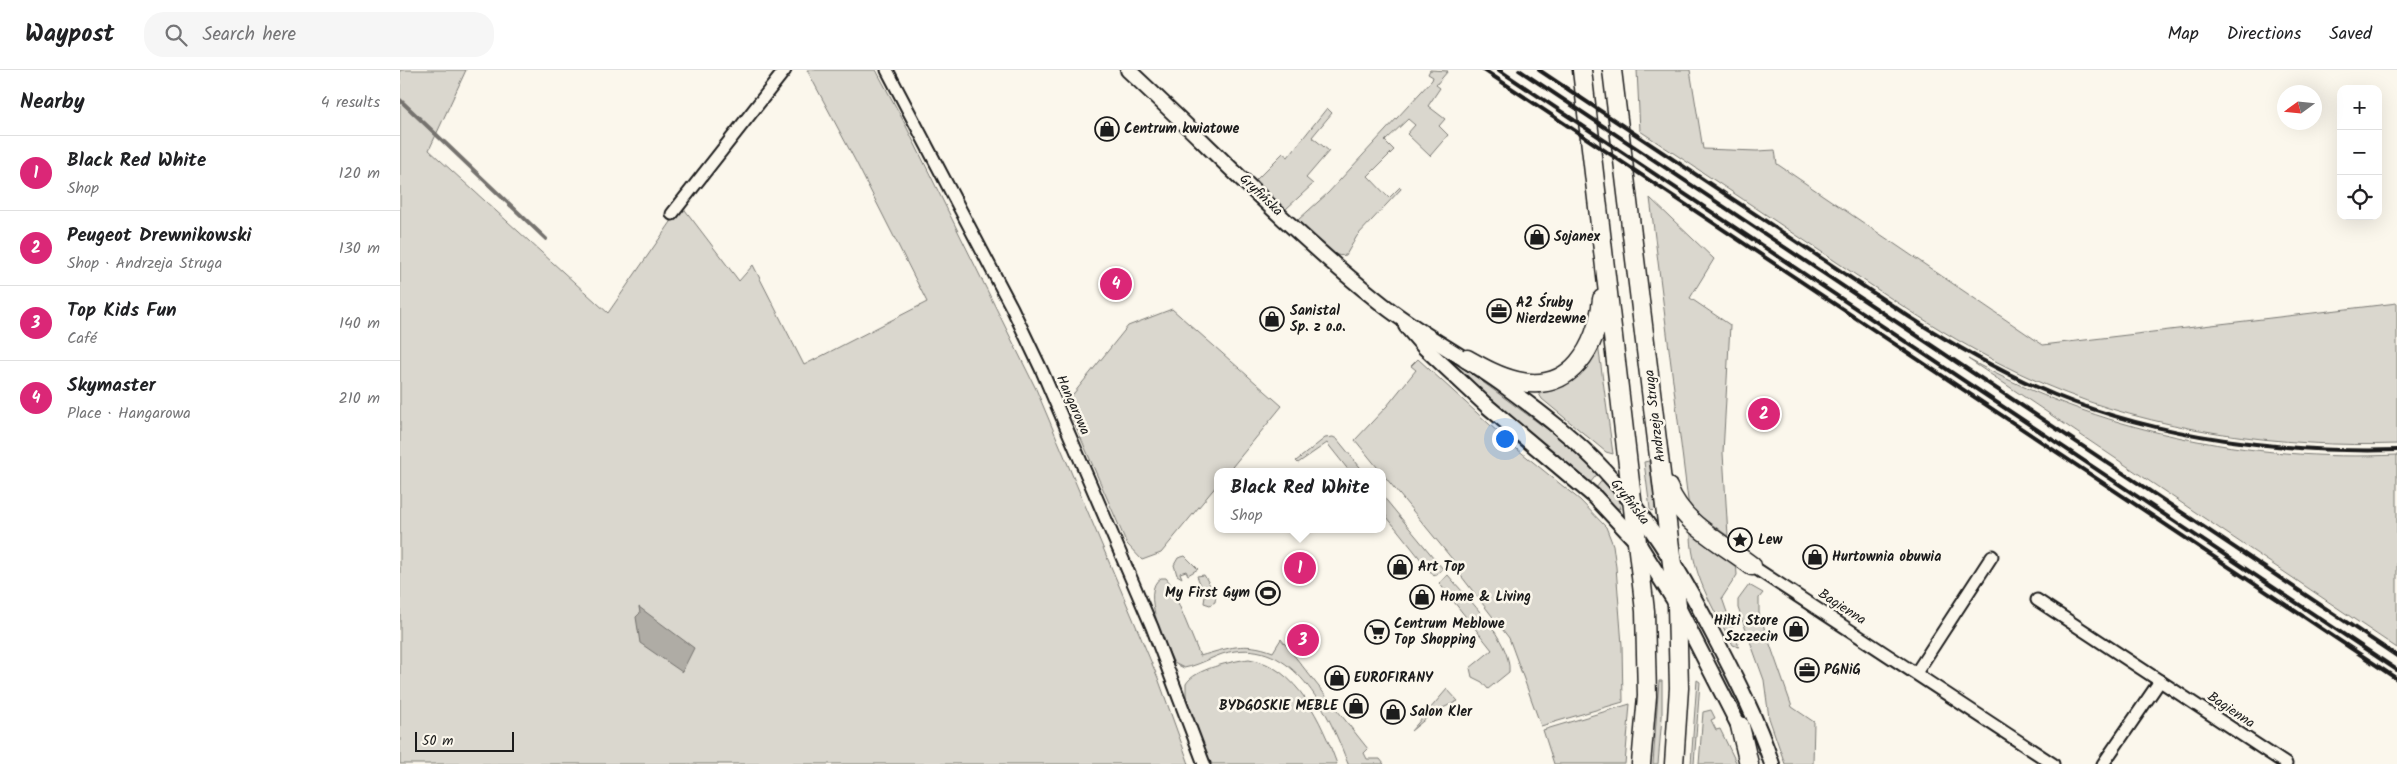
<!DOCTYPE html>
<html lang="en">
<head>
<meta charset="utf-8">
<style>
	:root { --surface:#fff; --page:#f6f6f6; --text:#202124; --muted:#757577; --line:#e0e0e0; --accent:#db2777 }
	body { margin:0; font-family:Kalam,sans-serif; background:var(--page); color:var(--text) }
	.controls { position:absolute; right:15px; top:15px; display:grid; overflow:hidden; border-radius:10px; box-shadow:0 5px 20px #0002 }
	.controls button { width:45px; height:45px; display:grid; place-items:center; padding:0; border:0; border-bottom:1px solid var(--line); background:var(--surface); color:var(--text); font:25px sans-serif }
	.compass { position:absolute; left:1877px; top:15px; width:45px; height:45px; border-radius:50%; background:var(--surface); box-shadow:0 5px 20px #0002; rotate:255deg }
	.scale { position:absolute; left:15px; bottom:12px; width:99px; box-sizing:border-box; padding-left:5px; border:2px solid #1c1c1c; border-top:0; font-size:14px; line-height:18px; white-space:nowrap; color:#1c1c1c; -webkit-text-stroke:4px #fbf7ec; paint-order:stroke }
	.you { position:absolute; left:1104px; top:368px; width:18px; height:18px; margin:-12px; border:4px solid #fff; border-radius:50%; background:#1a73e8; box-shadow:0 0 0 8px #1a73e833 }
	.badge { display:grid; place-items:center; width:32px; height:32px; border-radius:50%; background:var(--accent); color:#fff; font-size:16px; font-weight:700 }
	.pin { position:absolute; translate:-50% -50%; border:2px solid #fff; box-shadow:0 1px 5px #0006 }
	.popup { position:absolute; left:814px; top:398px; width:172px; height:65px; box-sizing:border-box; display:grid; place-content:center; border-radius:10px; background:var(--surface); filter:drop-shadow(0 1px 4px #0005); font-size:16px; white-space:nowrap; color:var(--muted) }
	.popup b { font-size:19px; color:var(--text) }
	.popup::after { content:''; position:absolute; left:50%; top:100%; margin-left:-10px; border:10px solid transparent; border-top-color:var(--surface) }
	.list { margin:0; padding:0; list-style:none }
	h2 { display:flex; justify-content:space-between; align-items:center; height:65px; margin:0; padding:0 20px; font-size:21px }
	h2 small { font-size:16px; font-weight:400; color:var(--muted) }
	.list li { display:grid; grid-template-columns:32px 1fr auto; gap:15px; align-items:center; box-sizing:border-box; height:75px; padding:0 20px; border-top:1px solid var(--line) }
	.list b { display:block; font-size:19px; white-space:nowrap }
	.list p { margin:0; font-size:16px; white-space:nowrap; color:var(--muted) }
	.list em { font-size:16px; font-style:normal; color:var(--muted) }
	.icon { flex:none; width:28px; height:28px; fill:none; stroke:currentColor; stroke-width:2; stroke-linecap:round; stroke-linejoin:round }
	.map { position:relative; flex:none; width:1997px; height:694px; overflow:hidden }
	header { display:flex; align-items:center; gap:30px; box-sizing:border-box; height:70px; padding:0 25px; background:var(--surface); border-bottom:1px solid var(--line) }
	header strong { font-size:24px }
	nav { display:flex; gap:28px; margin-inline-start:auto; font-size:18px }
	.search { width:350px; height:45px; background:var(--page); display:flex; align-items:center; gap:12px; box-sizing:border-box; padding:0 18px; border-radius:20px; color:var(--muted); font-size:19px }
	main { display:flex }
	aside { flex:1; background:var(--surface) }
	.map>svg:first-child { display:block }
	.green { fill:#dad7ce; stroke:#7b7a75 }
	.water { fill:#afaca5; stroke:#74726e }
	.lines { fill:none; stroke-linecap:round; stroke-linejoin:round }
	.stream { stroke:#74726e; stroke-width:4 }
	.minor-casing { stroke:#1c1c1c; stroke-width:15 }
	.tertiary-casing { stroke:#1c1c1c; stroke-width:18 }
	.primary-casing { stroke:#1c1c1c; stroke-width:21 }
	.minor { stroke:#fbf7ec; stroke-width:11 }
	.tertiary { stroke:#fbf7ec; stroke-width:14 }
	.primary { stroke:#fbf7ec; stroke-width:18 }
	.rail { stroke:#1c1c1c; stroke-width:4 }
	.labels { text-anchor:middle; dominant-baseline:central; stroke-width:5; stroke-linejoin:round; paint-order:stroke }
	.poi-label { font-size:14px; font-weight:bold; fill:#1c1c1c; stroke:#fbf7ec; text-anchor:start }
	.street-label { font-size:14px; fill:#1c1c1c; stroke:#fbf7ec }
</style>
</head>
<body>
<header>
<strong>Waypost</strong>
<div class="search"><svg class="icon" aria-label="search" viewBox="0 0 24 24"><circle cx="10" cy="10" r="6"/><path d="M15 15l6 6"/></svg>Search here</div>
<nav><a>Map</a><a>Directions</a><a>Saved</a></nav>
</header>
<main>
<aside>
<h2>Nearby<small>4 results</small></h2>
<ul class="list">
<li><span class="badge">1</span><div><b>Black Red White</b><p>Shop</p></div><em>120 m</em></li>
<li><span class="badge">2</span><div><b>Peugeot Drewnikowski</b><p>Shop · Andrzeja Struga</p></div><em>130 m</em></li>
<li><span class="badge">3</span><div><b>Top Kids Fun</b><p>Café</p></div><em>140 m</em></li>
<li><span class="badge">4</span><div><b>Skymaster</b><p>Place · Hangarowa</p></div><em>210 m</em></li>
</ul>
</aside>
<div class="map">
<svg width="1997" height="694" viewBox="0 0 1997 694">
	<rect width="100%" height="100%" fill="#fbf7ec"/>
	<filter id="ink" filterUnits="userSpaceOnUse"><feTurbulence type="fractalNoise" baseFrequency=".02" numOctaves="2"/><feDisplacementMap in="SourceGraphic" scale="10" xChannelSelector="R" yChannelSelector="G"/><feConvolveMatrix kernelMatrix="1 2 1 2 8 2 1 2 1" color-interpolation-filters="sRGB"/></filter>
	<g filter="url(#ink)">
		<g class="green">
			<polygon points="0,0 66,0 29,80 208,243 282,136 339,211 353,195 404,295 527,232 456,92 407,0 476,0 503,50 636,319 758,608 789,694 0,694"/>
			<path d="M 1030,0 L 1048,1 L 1036,15 L 1040,18 L 1028,36 L 1045,49 L 1039,56 L 1048,65 L 1030,86 L 1007,64 L 1015,55 L 1008,49 L 985,71 L 994,80 L 968,106 L 989,128 L 1000,117 L 1001,119 L 957,166 L 946,185 C 929,190 909,163 898,152 L 898,150 L 928,123 L 1032,10 L 1033,7 L 1028,4 Z"/>
			<path d="M 1237,0 L 1290,0 L 1303,79 L 1357,81 L 1375,80 L 1377,94 L 1643,275 L 1997,233 L 1997,374 C 1883,378 1752,361 1646,315 C 1575,285 1511,242 1447,199 C 1378,153 1309,106 1240,61 Z"/>
			<polygon points="927,38 932,43 912,67 929,81 906,108 913,114 886,139 882,138 858,114 856,110 883,83 888,87"/>
			<polygon points="1250,128 1314,189 1290,228 1330,255 1323,383 1328,466 1289,438"/>
			<polygon points="772,239 882,336 828,402 818,402 817,415 761,483 742,490 727,474 669,341 670,328 728,256"/>
			<polygon points="1198,274 1213,384 1206,382 1142,329 1136,319"/>
			<polygon points="1043,283 1162,370 1198,403 1190,413 1092,332"/>
			<polygon points="1018,289 1112,375 1180,430 1206,457 1213,475 1216,497 1222,575 1223,632 1141,656 1109,568 1055,498 1057,495 955,370 987,336 1016,300 1011,296"/>
			<path d="M 1568,289 C 1698,361 1849,392 1997,385 L 1997,578 Z"/>
			<polygon points="933,367 937,369 964,402 950,402 927,373 898,393 896,391 925,368"/>
			<polygon points="1249,391 1255,438 1252,441 1250,439 1244,392"/>
			<polygon points="1203,409 1218,428 1221,439 1217,438 1196,418"/>
			<polygon points="982,425 1043,499 1034,506 983,442"/>
			<path d="M 1291,457 L 1336,491 L 1337,505 L 1322,528 L 1339,577 L 1333,575 C 1313,538 1289,501 1291,457 Z"/>
			<polygon points="785,486 798,499 788,505 786,501 780,503 782,508 777,505 774,495 778,488"/>
			<polygon points="804,505 816,525 815,532 810,535 804,533 805,526 797,506"/>
			<path d="M 1048,505 C 1067,528 1112,571 1109,602 L 1088,619 L 1082,612 L 1072,607 L 1070,598 L 1092,580 L 1039,513 Z"/>
			<path d="M 761,508 L 766,508 L 770,513 L 800,586 C 829,578 844,571 873,582 L 881,569 L 968,679 L 964,683 L 967,689 L 980,689 L 984,694 L 948,694 C 930,646 897,572 835,581 C 817,583 802,595 784,598 L 774,593 C 766,577 739,520 761,508 Z"/>
			<polygon points="1349,515 1363,523 1359,528 1359,543 1392,637 1414,652 1413,694 1385,694 1369,648 1364,610 1338,538 1338,530"/>
			<path d="M 849,589 C 897,596 922,653 937,694 L 810,694 L 786,627 L 786,614 C 794,599 833,591 849,589 Z"/>
			<polygon points="1322,595 1338,626 1365,693 1363,693 1346,652 1318,599"/>
			<polygon points="1297,610 1300,612 1294,694 1291,694"/>
			<polygon points="1259,611 1262,611 1262,647 1258,694 1253,694"/>
			<polygon points="1047,619 1058,631 1034,642 1011,661"/>
			<polygon points="1230,634 1225,694 1154,694 1143,660"/>
			<polygon points="1311,640 1315,648 1311,650 1316,660 1320,659 1337,694 1299,694 1303,642"/>
		</g>
		<polygon class="water" points="239,537 294,578 282,602 240,573 236,547 240,543"/>
		<g class="lines">
			<polyline class="stream" points="0,30 146,169"/>
			<g class="minor-casing">
				<g id="minor">
					<polyline points="487,0 612,238 642,301 752,557 804,694"/>
					<polyline points="272,144 385,0"/>
					<polyline points="1352,496 1653,694"/>
					<polyline points="1637,530 1886,694"/>
					<polyline points="1516,603 1592,486"/>
					<polyline points="1703,694 1760,611"/>
				</g>
			</g>
			<g class="tertiary-casing">
				<g id="tertiary">
					<path d="M 728,0 C 811,77 889,160 977,230 C 1017,263 1064,286 1106,317 C 1140,342 1176,369 1205,401 C 1250,450 1284,507 1314,566 C 1336,608 1357,649 1372,694"/>
					<polyline points="1006,256 1024,277 1087,336 1195,427 1238,473 1277,535 1344,666"/>
				</g>
			</g>
			<g class="primary-casing">
				<g id="primary">
					<polyline points="1182,0 1245,541 1247,626 1241,694"/>
					<polyline points="1212,0 1277,535 1279,618 1274,694"/>
					<path d="M 1067,289 C 1083,298 1099,307 1117,311 C 1172,324 1197,276 1202,229"/>
					<path d="M 1268,417 C 1283,455 1321,472 1352,496"/>
					<polyline points="1340,656 1349,694"/>
				</g>
			</g>
			<use href="#minor" class="minor"/>
			<use href="#tertiary" class="tertiary"/>
			<use href="#primary" class="primary"/>
			<g class="rail">
				<polyline points="1084,0 1997,609"/>
				<polyline points="1099,0 1997,600"/>
				<polyline points="1119,0 1997,586"/>
				<path d="M 1139,0 L 1508,246 C 1555,276 1603,304 1655,325 C 1759,368 1885,383 1997,380"/>
			</g>
		</g>
	</g>
	<defs>
		<g id="shop-ring" transform="scale(1.25)"><circle r="9.5" fill="#fbf7ec" stroke="#1c1c1c" stroke-width="1.5"/><path d="M-5-2.5h2.3a2.7 3.5 0 0 1 5.4 0H5L5.5 6h-11ZM-1.5-2.5h3a1.5 2.3 0 0 0-3 0Z" fill="#1c1c1c"/></g>
		<g id="office-ring" transform="scale(1.25)"><circle r="9.5" fill="#fbf7ec" stroke="#1c1c1c" stroke-width="1.5"/><path d="M-6-3h4V-5.5h4V-3h4V5H-6ZM-1-4.5V-3h2v-1.5ZM-6 0V1H6V0Z" fill="#1c1c1c"/></g>
		<g id="sight-ring" transform="scale(1.25)"><circle r="9.5" fill="#fbf7ec" stroke="#1c1c1c" stroke-width="1.5"/><path d="M0-6L1.8-2.2L6-1.7L2.9 1.2L3.7 5.4L0 3.3L-3.7 5.4L-2.9 1.2L-6-1.7L-1.8-2.2Z" fill="#1c1c1c"/></g>
		<g id="stadium-ring" transform="scale(1.25)"><circle r="9.5" fill="#fbf7ec" stroke="#1c1c1c" stroke-width="1.5"/><path d="M0-5a6.5 5 0 1 0 0 10a6.5 5 0 1 0 0-10ZM-3.5-1.8h7v3.6h-7Z" fill="#1c1c1c"/></g>
		<g id="supermarket-ring" transform="scale(1.25)"><circle r="9.5" fill="#fbf7ec" stroke="#1c1c1c" stroke-width="1.5"/><path d="M-6-5.5h2.5l.6 2H6L4.5 2H-2.5L-4.4-4H-6ZM-1.5 3.2a1.3 1.3 0 1 0 .1 0ZM3 3.2a1.3 1.3 0 1 0 .1 0Z" fill="#1c1c1c"/></g>
	</defs>
	<g fill-rule="evenodd">
		<use href="#shop-ring" x="707" y="59"/>
		<use href="#shop-ring" x="1137" y="167"/>
		<use href="#office-ring" x="1099" y="241"/>
		<use href="#shop-ring" x="872" y="249"/>
		<use href="#sight-ring" x="1340" y="470"/>
		<use href="#shop-ring" x="1415" y="487"/>
		<use href="#shop-ring" x="1000" y="497"/>
		<use href="#stadium-ring" x="868" y="523"/>
		<use href="#shop-ring" x="1022" y="527"/>
		<use href="#shop-ring" x="1396" y="559"/>
		<use href="#supermarket-ring" x="977" y="562"/>
		<use href="#office-ring" x="1407" y="600"/>
		<use href="#shop-ring" x="937" y="608"/>
		<use href="#shop-ring" x="956" y="636"/>
		<use href="#shop-ring" x="993" y="642"/>
	</g>
	<g class="labels">
		<g class="poi-label">
			<text x="724" y="59">Centrum kwiatowe</text>
			<text x="1154" y="167">Sojanex</text>
			<text x="1116" y="233">A2 Śruby<tspan x="1116" dy="16">Nierdzewne</tspan></text>
			<text x="890" y="241">Sanistal<tspan x="890" dy="16">Sp. z o.o.</tspan></text>
			<text x="1358" y="470">Lew</text>
			<text x="1432" y="487">Hurtownia obuwia</text>
			<text x="1018" y="497">Art Top</text>
			<text x="850" y="523" text-anchor="end">My First Gym</text>
			<text x="1040" y="527">Home &amp; Living</text>
			<text x="1378" y="551" text-anchor="end">Hilti Store<tspan x="1378" dy="16">Szczecin</tspan></text>
			<text x="994" y="554">Centrum Meblowe<tspan x="994" dy="16">Top Shopping</tspan></text>
			<text x="1424" y="600">PGNiG</text>
			<text x="954" y="608">EUROFIRANY</text>
			<text x="938" y="636" text-anchor="end">BYDGOSKIE MEBLE</text>
			<text x="1010" y="642">Salon Kler</text>
		</g>
		<g class="street-label">
			<text transform="translate(861 125) rotate(44)">Gryfińska</text>
			<text transform="translate(673 335) rotate(66)">Hangarowa</text>
			<text transform="translate(1255 346) rotate(-97)">Andrzeja Struga</text>
			<text transform="translate(1230 432) rotate(52)">Gryfińska</text>
			<text transform="translate(1442 537) rotate(33)">Bagienna</text>
			<text transform="translate(1831 640) rotate(34)">Bagienna</text>
		</g>
	</g>
</svg>
<div class="controls">
<button>+</button>
<button>−</button>
<button><svg class="icon" aria-label="locate" viewBox="0 0 24 24"><circle cx="12" cy="12" r="6"/><path d="M12 2v4M12 18v4M2 12h4M18 12h4"/></svg></button>
</div>
<svg class="compass" viewBox="-18 -18 36 36"><path d="M0-13l5 13h-10z" fill="#e53935"/><path d="M0 13l5-13h-10z" fill="#757577"/></svg>
<div class="scale">50 m</div>
<div class="you"></div>
<div class="pin badge" style="left:900px;top:498px">1</div>
<div class="popup"><b>Black Red White</b>Shop</div>
<div class="pin badge" style="left:1364px;top:344px">2</div>
<div class="pin badge" style="left:903px;top:570px">3</div>
<div class="pin badge" style="left:716px;top:214px">4</div>
</div>
</main>
</body>
</html>
